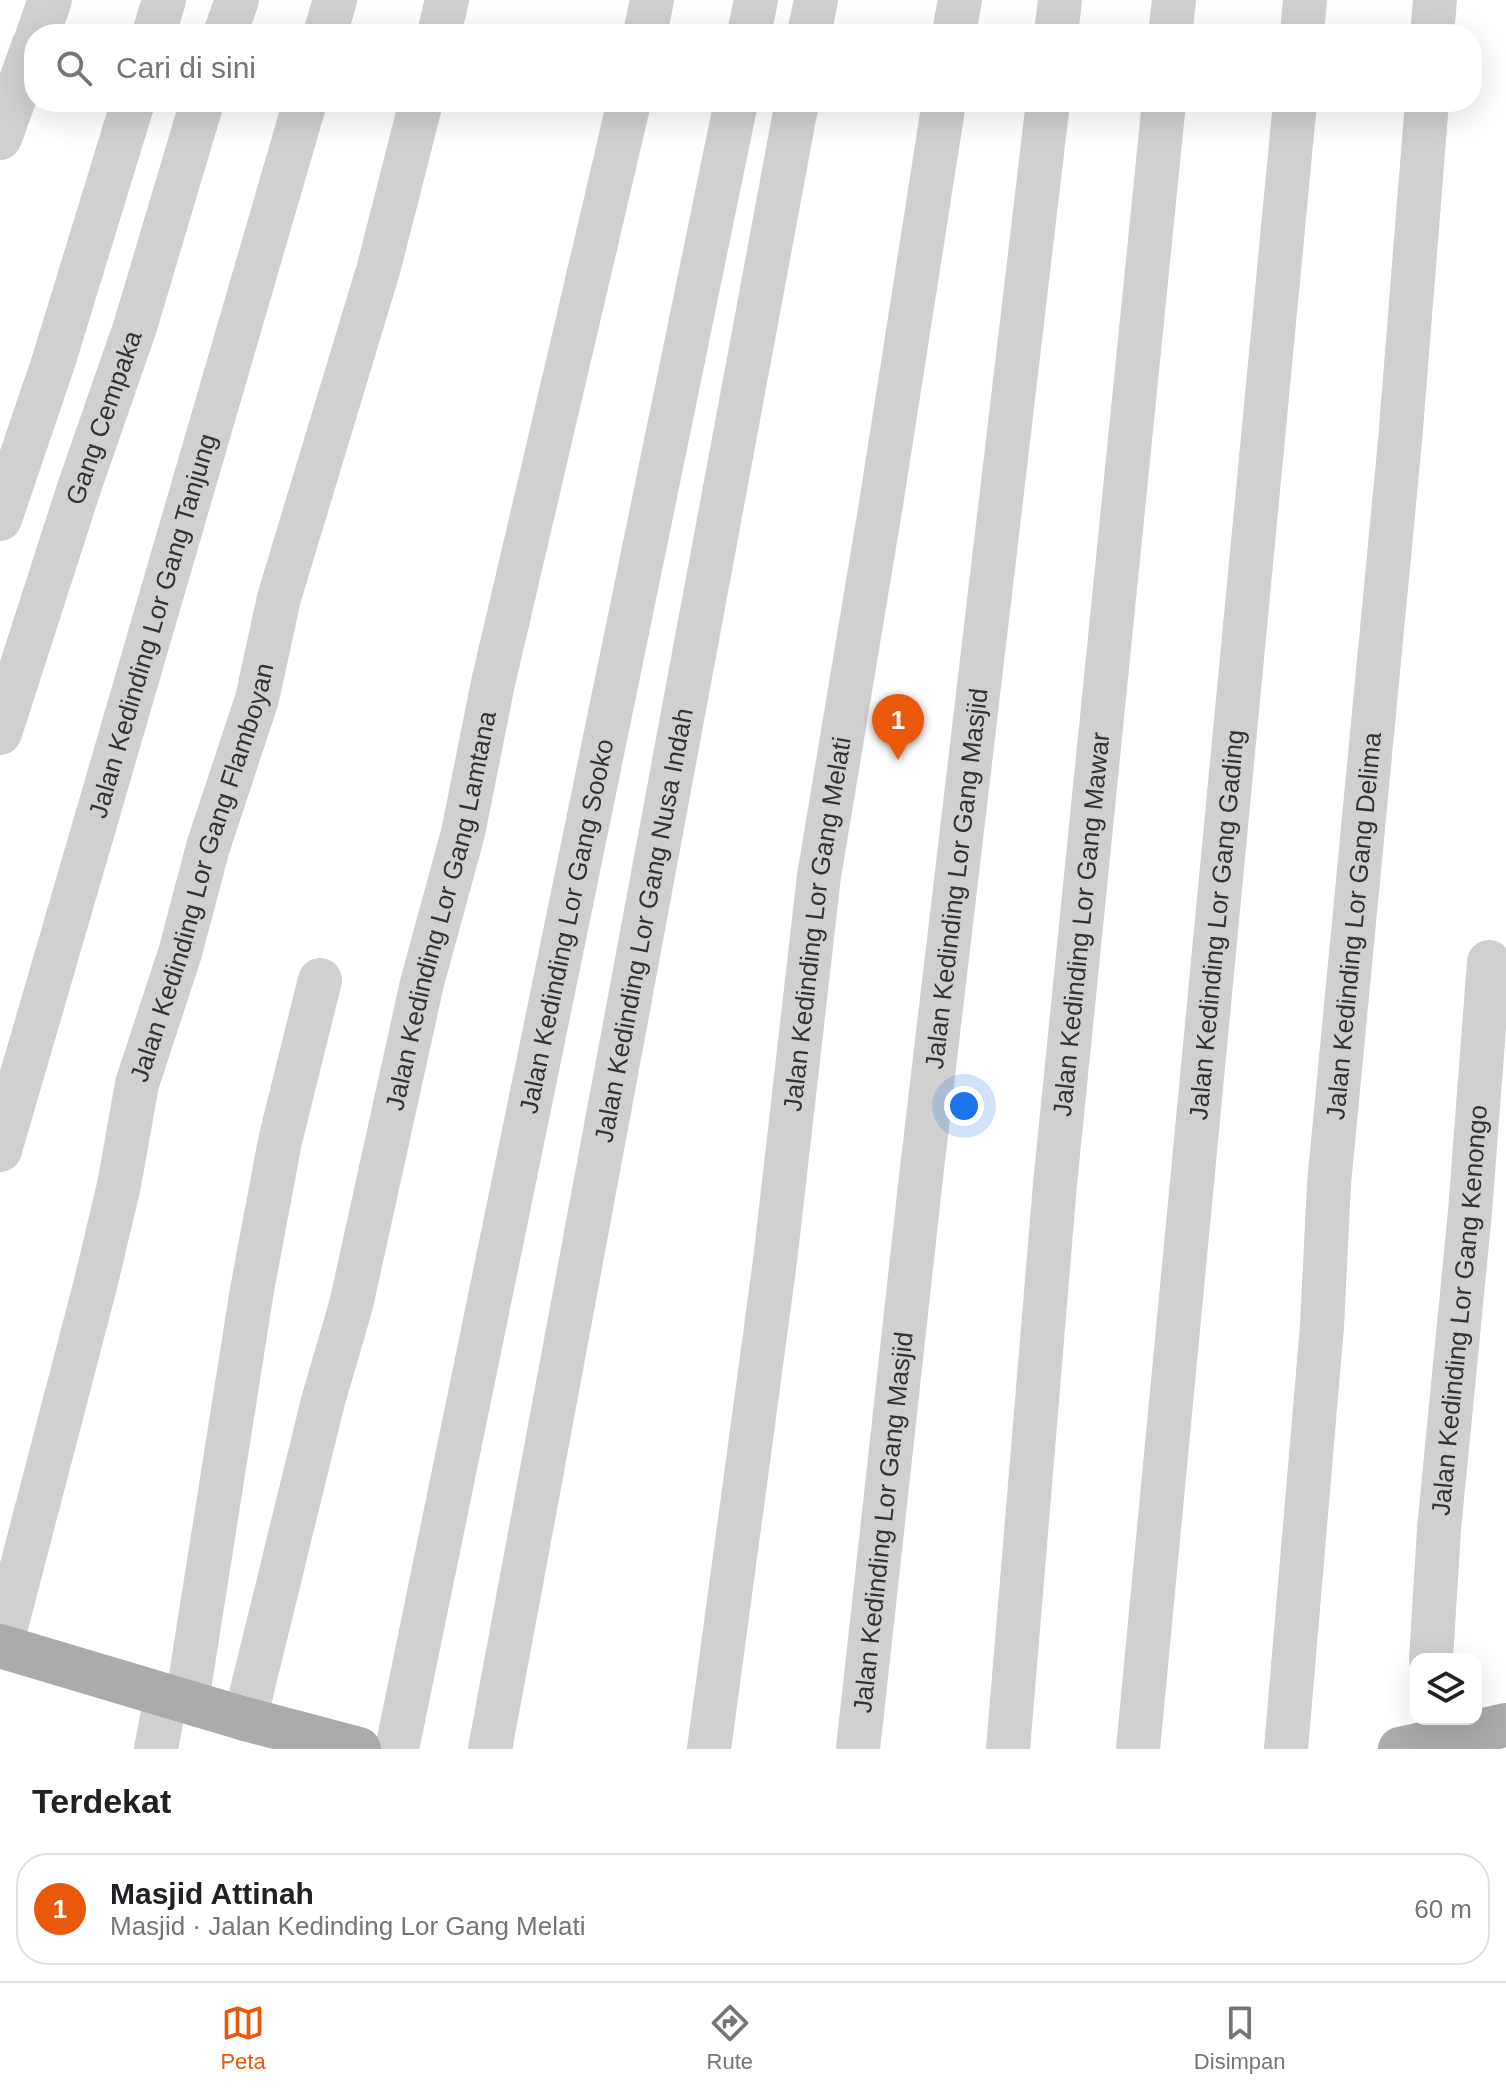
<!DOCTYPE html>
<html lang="id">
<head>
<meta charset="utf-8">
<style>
	:root { --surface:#fff; --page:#f2f2f2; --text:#202124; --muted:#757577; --line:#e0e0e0; --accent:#ea580c }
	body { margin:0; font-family:Helvetica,sans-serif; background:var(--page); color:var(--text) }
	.controls { position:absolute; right:24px; bottom:24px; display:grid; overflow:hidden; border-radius:16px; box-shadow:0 8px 32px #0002 }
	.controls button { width:72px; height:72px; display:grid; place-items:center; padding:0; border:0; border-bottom:2px solid var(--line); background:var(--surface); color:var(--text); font:40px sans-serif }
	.you { position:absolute; left:964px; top:1106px; width:28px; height:28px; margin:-20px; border:6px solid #fff; border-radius:50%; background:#1a73e8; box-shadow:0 0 0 12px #1a73e833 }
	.badge { display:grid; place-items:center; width:52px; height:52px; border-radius:50%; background:var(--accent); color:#fff; font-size:26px; font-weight:700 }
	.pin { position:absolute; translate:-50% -66px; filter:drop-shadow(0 2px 4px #0008) }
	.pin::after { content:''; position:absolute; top:42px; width:28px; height:24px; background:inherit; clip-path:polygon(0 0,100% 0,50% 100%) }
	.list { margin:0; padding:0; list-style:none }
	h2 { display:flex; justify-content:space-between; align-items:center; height:104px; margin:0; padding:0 32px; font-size:34px }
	h2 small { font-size:26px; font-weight:400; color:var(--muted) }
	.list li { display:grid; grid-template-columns:52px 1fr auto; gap:24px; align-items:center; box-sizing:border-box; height:112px; margin:0 16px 16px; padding:0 16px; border:2px solid var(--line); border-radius:32px }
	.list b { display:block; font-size:30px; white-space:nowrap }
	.list p { margin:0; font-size:26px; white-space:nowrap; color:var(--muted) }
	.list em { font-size:26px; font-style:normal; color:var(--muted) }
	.icon { flex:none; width:44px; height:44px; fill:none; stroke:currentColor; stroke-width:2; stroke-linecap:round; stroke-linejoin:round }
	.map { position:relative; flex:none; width:1506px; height:1749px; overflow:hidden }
	.search { position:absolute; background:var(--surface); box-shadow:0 8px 32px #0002; left:24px; right:24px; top:24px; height:88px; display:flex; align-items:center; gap:20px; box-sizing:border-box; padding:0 28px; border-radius:32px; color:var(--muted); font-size:30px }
	.sheet { height:232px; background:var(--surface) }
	nav { display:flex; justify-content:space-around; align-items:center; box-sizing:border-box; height:112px; border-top:2px solid var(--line); background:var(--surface); font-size:22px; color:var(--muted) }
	nav a { display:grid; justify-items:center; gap:4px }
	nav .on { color:var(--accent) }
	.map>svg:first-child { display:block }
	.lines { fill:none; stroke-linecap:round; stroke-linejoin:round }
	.minor { stroke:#d0d0d0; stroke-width:44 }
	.major { stroke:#ababab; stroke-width:44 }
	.labels { text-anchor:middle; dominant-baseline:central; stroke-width:8; stroke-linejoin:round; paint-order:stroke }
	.street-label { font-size:26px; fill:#333; stroke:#fff }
</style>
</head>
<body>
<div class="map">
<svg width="1506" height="1749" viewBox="0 0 1506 1749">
	<rect width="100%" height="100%" fill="#fff"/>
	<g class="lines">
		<g class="minor">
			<polyline points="38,34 50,0"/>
			<polyline points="154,34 164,0"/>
			<polyline points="225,34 237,0"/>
			<polyline points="325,34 335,0"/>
			<polyline points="439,34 447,0"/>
			<polyline points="645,34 652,0"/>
			<polyline points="749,34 756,0"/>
			<polyline points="809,34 816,0"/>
			<polyline points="954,34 960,0"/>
			<polyline points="1056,34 1060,0"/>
			<polyline points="1170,34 1174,0"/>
			<polyline points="1302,34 1305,0"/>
			<polyline points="1432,34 1435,0"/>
			<polyline points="0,138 34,44"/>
			<polyline points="0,519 54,360 133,102"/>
			<path id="s1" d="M 0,733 L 79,488 L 135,327 L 202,102"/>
			<path id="s2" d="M 0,1150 L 305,102"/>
			<path id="s3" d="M 1,1646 L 96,1282 L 119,1185 L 137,1084 L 180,953 L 208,847 L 257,699 L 279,598 L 379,267 L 421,102"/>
			<path id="s4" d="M 1431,1659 L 1439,1529 L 1470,1212 L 1489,962"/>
			<polyline points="187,1701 252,1290 280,1141 320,980"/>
			<path id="s5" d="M 245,1719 L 323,1401 L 351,1305 L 422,983 L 463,833 L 493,683 L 629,102"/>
			<polyline points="156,1749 166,1696"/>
			<path id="s6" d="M 397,1749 L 736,102"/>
			<path id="s7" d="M 490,1749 L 797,102"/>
			<path id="s8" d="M 709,1749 L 775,1261 L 819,876 L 881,504 L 944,102"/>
			<path id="s9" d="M 858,1749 L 921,1177 L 1048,102"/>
			<path id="s10" d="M 1008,1749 L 1055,1184 L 1164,102"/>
			<path id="s11" d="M 1138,1749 L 1295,102"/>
			<path id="s12" d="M 1286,1749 L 1322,1326 L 1329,1184 L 1400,441 L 1427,102"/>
		</g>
		<g class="major">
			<polyline points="0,1646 245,1719 359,1749"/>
			<polyline points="1400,1749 1506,1725"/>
		</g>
	</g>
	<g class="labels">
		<g class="street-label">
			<text stroke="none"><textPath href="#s1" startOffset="332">Gang Cempaka</textPath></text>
			<text stroke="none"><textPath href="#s2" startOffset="546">Jalan Kedinding Lor Gang Tanjung</textPath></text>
			<text stroke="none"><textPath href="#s3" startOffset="800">Jalan Kedinding Lor Gang Flamboyan</textPath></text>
			<text stroke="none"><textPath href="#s9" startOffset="876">Jalan Kedinding Lor Gang Masjid</textPath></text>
			<text stroke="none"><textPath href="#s5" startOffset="832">Jalan Kedinding Lor Gang Lamtana</textPath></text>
			<text stroke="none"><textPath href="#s8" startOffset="832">Jalan Kedinding Lor Gang Melati</textPath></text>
			<text stroke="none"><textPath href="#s10" startOffset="828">Jalan Kedinding Lor Gang Mawar</textPath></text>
			<text stroke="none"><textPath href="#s12" startOffset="826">Jalan Kedinding Lor Gang Delima</textPath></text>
			<text stroke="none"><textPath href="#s6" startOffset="840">Jalan Kedinding Lor Gang Sooko</textPath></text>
			<text stroke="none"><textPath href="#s7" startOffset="838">Jalan Kedinding Lor Gang Nusa Indah</textPath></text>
			<text stroke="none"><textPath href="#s11" startOffset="828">Jalan Kedinding Lor Gang Gading</textPath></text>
			<text stroke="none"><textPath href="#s4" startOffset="350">Jalan Kedinding Lor Gang Kenongo</textPath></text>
			<text stroke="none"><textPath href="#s9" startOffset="228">Jalan Kedinding Lor Gang Masjid</textPath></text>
		</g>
	</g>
</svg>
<div class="controls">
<button><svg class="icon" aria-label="layers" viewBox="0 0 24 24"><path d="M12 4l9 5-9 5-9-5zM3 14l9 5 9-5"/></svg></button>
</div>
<div class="you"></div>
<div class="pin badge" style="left:898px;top:760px">1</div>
<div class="search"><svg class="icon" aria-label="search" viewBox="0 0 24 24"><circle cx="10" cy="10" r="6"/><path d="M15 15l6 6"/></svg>Cari di sini</div>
</div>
<section class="sheet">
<h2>Terdekat<small></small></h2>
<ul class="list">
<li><span class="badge">1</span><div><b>Masjid Attinah</b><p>Masjid · Jalan Kedinding Lor Gang Melati</p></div><em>60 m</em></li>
</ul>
</section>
<nav>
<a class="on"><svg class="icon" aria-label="map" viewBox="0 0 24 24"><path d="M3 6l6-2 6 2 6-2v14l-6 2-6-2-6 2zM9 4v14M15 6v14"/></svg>Peta</a>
<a><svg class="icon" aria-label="directions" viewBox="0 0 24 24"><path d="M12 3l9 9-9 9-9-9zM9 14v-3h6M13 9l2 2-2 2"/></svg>Rute</a>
<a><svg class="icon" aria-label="saved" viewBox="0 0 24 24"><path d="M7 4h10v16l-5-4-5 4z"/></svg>Disimpan</a>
</nav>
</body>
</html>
